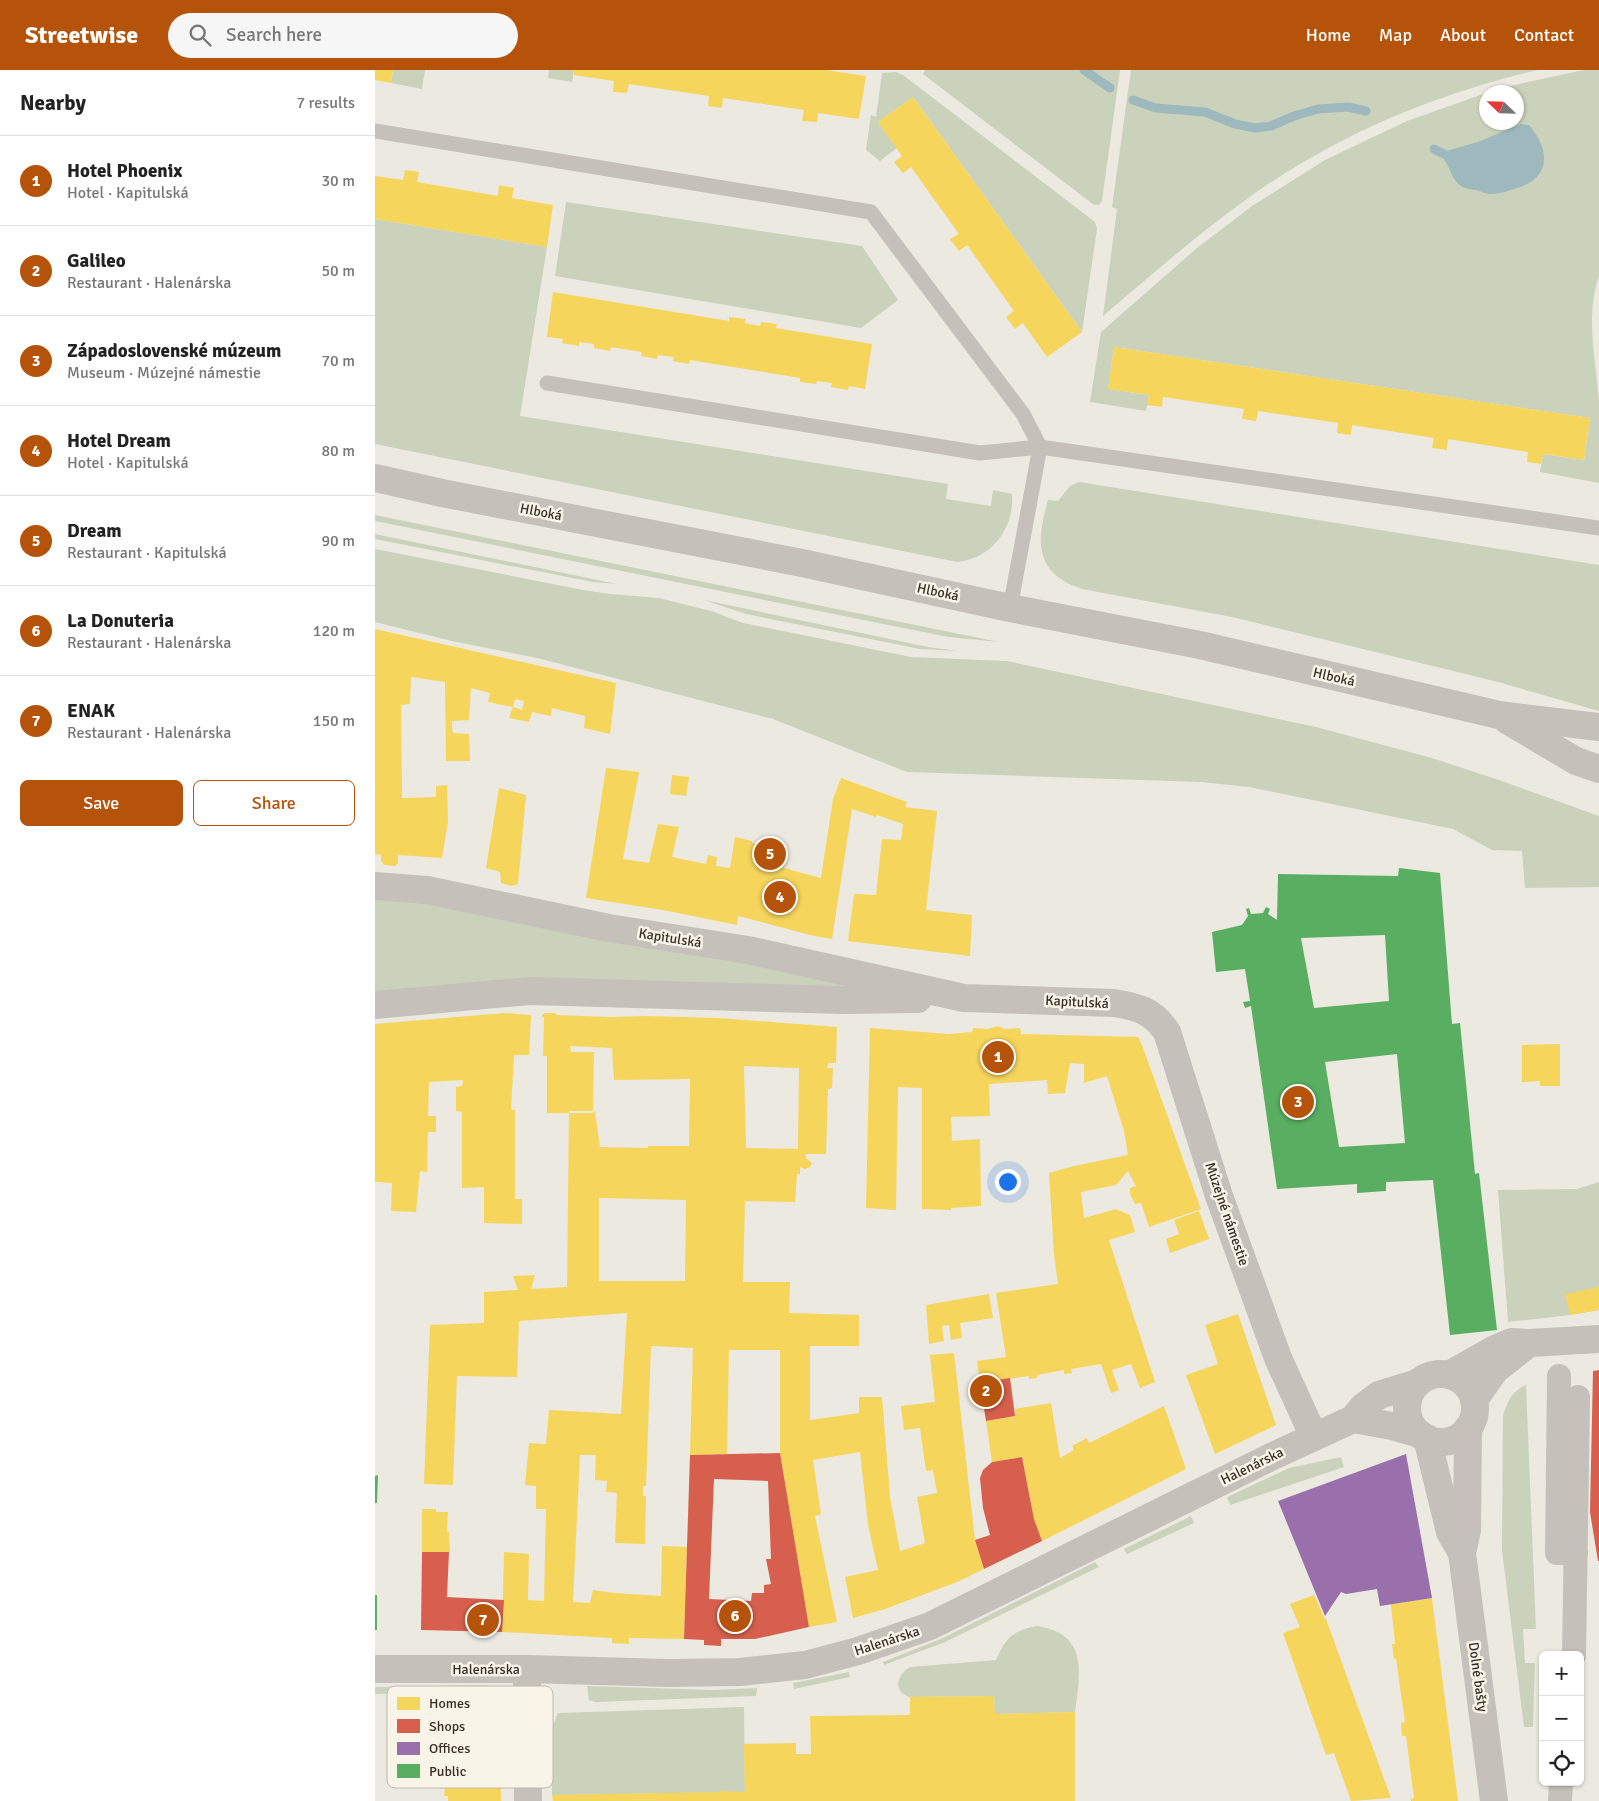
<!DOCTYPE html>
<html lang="en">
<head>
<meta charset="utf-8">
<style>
	:root { --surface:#fff; --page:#f6f6f6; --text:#222; --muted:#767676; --line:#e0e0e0; --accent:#b45309 }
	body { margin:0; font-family:Signika,sans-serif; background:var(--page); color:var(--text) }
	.controls { position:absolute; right:15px; bottom:15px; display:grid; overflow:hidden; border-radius:8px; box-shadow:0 1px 4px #0004 }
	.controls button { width:45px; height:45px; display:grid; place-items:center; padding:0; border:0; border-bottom:1px solid var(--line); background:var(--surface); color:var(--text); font:25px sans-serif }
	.compass { position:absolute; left:1104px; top:15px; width:45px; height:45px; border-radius:50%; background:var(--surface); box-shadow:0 1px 4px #0004; rotate:293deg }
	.you { position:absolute; left:632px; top:1111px; width:18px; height:18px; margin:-12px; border:4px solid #fff; border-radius:50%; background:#1a73e8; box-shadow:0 0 0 8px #1a73e833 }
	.badge { display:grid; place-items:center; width:32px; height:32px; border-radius:50%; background:var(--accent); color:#fff; font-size:16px; font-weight:700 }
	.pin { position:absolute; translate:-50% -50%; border:2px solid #fff; box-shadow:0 1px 5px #0006 }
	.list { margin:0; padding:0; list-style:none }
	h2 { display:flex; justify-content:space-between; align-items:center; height:65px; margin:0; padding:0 20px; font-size:21px }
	h2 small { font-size:16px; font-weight:400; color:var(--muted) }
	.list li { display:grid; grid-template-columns:32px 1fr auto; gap:15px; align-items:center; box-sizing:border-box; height:90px; padding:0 20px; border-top:1px solid var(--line) }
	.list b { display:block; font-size:19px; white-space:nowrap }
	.list p { margin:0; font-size:16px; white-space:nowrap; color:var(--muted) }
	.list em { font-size:16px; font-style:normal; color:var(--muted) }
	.actions { display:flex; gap:10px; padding:15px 20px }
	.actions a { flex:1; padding:11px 0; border:1px solid var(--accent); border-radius:8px; text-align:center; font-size:18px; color:var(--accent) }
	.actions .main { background:var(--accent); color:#fff }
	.icon { flex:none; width:28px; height:28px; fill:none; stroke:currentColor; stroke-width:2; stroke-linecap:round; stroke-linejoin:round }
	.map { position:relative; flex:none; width:1224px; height:1731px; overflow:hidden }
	header { display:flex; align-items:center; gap:30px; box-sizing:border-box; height:70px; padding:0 25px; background:var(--accent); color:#fff }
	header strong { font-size:24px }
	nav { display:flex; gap:28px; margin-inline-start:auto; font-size:18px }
	.search { width:350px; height:45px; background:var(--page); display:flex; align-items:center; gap:12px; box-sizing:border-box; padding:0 18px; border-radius:28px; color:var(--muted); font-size:19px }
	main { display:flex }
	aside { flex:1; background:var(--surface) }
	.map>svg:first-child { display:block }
	.green { fill:#cad2bb }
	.water { fill:#9db9bd }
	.homes { fill:#f6d55c; fill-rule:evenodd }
	.shops { fill:#d6604d; fill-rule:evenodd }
	.offices { fill:#9970ab }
	.public { fill:#5aae61; fill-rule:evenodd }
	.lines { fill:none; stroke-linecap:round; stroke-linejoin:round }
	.stream { stroke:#9db9bd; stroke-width:9 }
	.service { stroke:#c5c1ba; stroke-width:15 }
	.pedestrian { stroke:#c5c1ba; stroke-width:24 }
	.minor { stroke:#c5c1ba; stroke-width:28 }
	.tertiary { stroke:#c5c1ba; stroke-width:28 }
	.labels { text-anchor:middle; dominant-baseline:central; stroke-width:5; stroke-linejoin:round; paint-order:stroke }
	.street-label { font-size:14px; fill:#362f28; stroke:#f9f4e8 }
	.key { fill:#f9f4e8; stroke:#beb9ae; stroke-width:1 }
	.key-label { font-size:14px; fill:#362f28 }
</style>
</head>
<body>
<header>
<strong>Streetwise</strong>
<div class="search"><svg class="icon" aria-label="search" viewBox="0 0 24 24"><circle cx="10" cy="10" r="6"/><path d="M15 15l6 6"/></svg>Search here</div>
<nav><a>Home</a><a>Map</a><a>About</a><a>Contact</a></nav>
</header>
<main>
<aside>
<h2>Nearby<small>7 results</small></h2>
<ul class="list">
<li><span class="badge">1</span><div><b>Hotel Phoenix</b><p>Hotel · Kapitulská</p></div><em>30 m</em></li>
<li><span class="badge">2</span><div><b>Galileo</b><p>Restaurant · Halenárska</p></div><em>50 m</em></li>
<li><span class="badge">3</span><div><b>Západoslovenské múzeum</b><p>Museum · Múzejné námestie</p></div><em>70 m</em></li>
<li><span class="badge">4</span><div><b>Hotel Dream</b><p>Hotel · Kapitulská</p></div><em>80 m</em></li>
<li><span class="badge">5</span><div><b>Dream</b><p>Restaurant · Kapitulská</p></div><em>90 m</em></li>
<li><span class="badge">6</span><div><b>La Donuteria</b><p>Restaurant · Halenárska</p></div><em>120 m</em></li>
<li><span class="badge">7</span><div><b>ENAK</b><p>Restaurant · Halenárska</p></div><em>150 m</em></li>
</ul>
<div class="actions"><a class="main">Save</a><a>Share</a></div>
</aside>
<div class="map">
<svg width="1224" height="1731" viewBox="0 0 1224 1731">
	<rect width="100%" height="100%" fill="#ece9e1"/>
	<g class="green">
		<polygon points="18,0 50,0 47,19 16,13"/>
		<polygon points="174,0 199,0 197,12 173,8"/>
		<polygon points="550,0 745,0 727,131 724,135 719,135 548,4"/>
		<path d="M 756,0 L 1163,0 C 1062,23 960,66 876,126 C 824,163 776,205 728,246 L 742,139 L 737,137 Z"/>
		<path d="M 1209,0 L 1224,0 L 1224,206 C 1210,246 1221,292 1224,332 C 1224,359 1224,386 1224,413 L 1165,402 L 1168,384 L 1209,390 L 1215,348 L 739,277 L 733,319 L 774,325 L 771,341 L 715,332 L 726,262 L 822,178 L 877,136 L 950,90 L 1032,51 L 1111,23 L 1112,52 L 1142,52 L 1142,22 L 1114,22 L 1125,18 Z"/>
		<polygon points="521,2 528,5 720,152 722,159 707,262 538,27 503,52 522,78 505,91 491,80 496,45 501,47 507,3"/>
		<polygon points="191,132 487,176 523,230 486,258 180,206"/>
		<path d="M 0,149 L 172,177 L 145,346 L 573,414 L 571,429 L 616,436 L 618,420 L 637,424 C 640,458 616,489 582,492 L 0,374 Z"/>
		<path d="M 704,412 L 1224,495 L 1224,641 L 1123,612 L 857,547 L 707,519 C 701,516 694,515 689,511 C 657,492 665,459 673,430 L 683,431 L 695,416 Z"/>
		<polygon points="0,445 624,572 574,567 523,557 0,451"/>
		<polygon points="0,464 242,514 218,512 0,469"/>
		<polygon points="0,479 208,520 235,524 284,528 336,541 368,553 536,587 632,591 941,657 1057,688 1124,710 1224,746 1224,817 1150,818 1147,781 1117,780 1078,759 874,717 826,712 532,702 398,649 162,588 77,571 0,552"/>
		<polygon points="329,530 553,577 582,581 545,579 371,544"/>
		<polygon points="0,817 589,928 0,935"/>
		<polygon points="1224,1112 1224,1240 1195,1245 1133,1252 1123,1120 1202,1119"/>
		<path d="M 1151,1315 L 1161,1559 L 1148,1559 L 1150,1593 L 1160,1593 L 1158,1657 L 1149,1657 L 1127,1480 L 1128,1347 C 1132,1332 1136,1322 1151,1315 Z"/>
		<polygon points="966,1387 969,1397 855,1435 852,1427 914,1398"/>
		<polygon points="816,1446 819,1453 752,1484 749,1479"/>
		<polygon points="720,1492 724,1497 570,1572 509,1595 508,1592 568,1568"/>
		<path d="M 662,1556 C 714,1564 705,1603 700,1642 L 620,1644 L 619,1626 L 535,1627 C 517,1622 522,1604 535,1597 L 621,1590 C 630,1568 639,1560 662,1556 Z"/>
		<polygon points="474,1602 475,1607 419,1619 418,1613"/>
		<polygon points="111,1615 122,1619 0,1624 0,1617"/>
		<polygon points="212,1616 338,1620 382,1618 381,1626 220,1632 214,1630"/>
		<polygon points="369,1637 370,1722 177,1725 177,1658 183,1643"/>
	</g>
	<path class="water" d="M 1146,54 L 1154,55 C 1175,80 1177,107 1142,118 C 1133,121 1124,124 1115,124 C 1110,124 1106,121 1101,120 C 1095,119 1091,119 1086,116 C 1076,110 1075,95 1067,87 L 1071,81 L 1103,72 Z"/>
	<g class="homes">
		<polygon points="0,0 18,0 16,13 0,10"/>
		<polygon points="199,0 451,0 491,6 484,49 443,43 442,52 427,51 429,40 348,28 347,38 333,36 334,26 254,14 252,23 238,22 239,11 199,5"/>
		<polygon points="538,27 707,262 672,287 648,253 640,259 631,247 639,241 592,175 584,181 575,169 584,164 536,97 528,103 519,92 527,86 503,52"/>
		<polygon points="30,100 44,102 42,112 123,126 124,115 139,118 137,128 178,135 172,177 0,149 0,106 28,110"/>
		<polygon points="178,222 354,251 354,247 370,249 370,253 385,256 386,252 402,254 401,258 497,274 490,319 474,316 473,320 456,317 457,313 442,311 441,314 425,312 425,308 315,290 314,294 298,291 299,287 283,285 282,289 266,286 267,282 236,277 235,281 219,278 219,274 204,272 204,276 187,273 188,269 172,267"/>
		<polygon points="739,277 1215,348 1209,390 1168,384 1166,394 1152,392 1153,382 1073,369 1072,380 1057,378 1059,368 977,355 976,365 962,363 963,353 883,341 881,351 867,349 869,339 788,327 787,337 772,335 774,325 733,319"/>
		<polygon points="0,559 241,613 235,664 209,658 210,646 177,638 176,646 157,642 154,652 134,648 138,637 147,640 149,631 140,629 138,637 113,632 115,623 96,618 94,650 77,651 77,657 78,663 94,664 95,691 71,691 70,612 36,607 35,634 26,635 27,728 61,727 61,716 72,715 73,752 67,788 23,785 23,793 20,796 9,795 6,791 6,785 0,784"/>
		<polygon points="231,698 264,702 248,789 274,793 283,754 304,757 297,787 331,794 333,785 342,787 341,796 355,798 360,767 377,771 377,773 412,777 409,798 446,808 458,729 466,708 532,732 530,737 562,741 551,840 597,845 595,886 473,871 479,824 501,825 507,769 526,770 528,754 502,745 501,747 477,739 457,869 439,866 363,846 362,855 288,840 211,828"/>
		<polygon points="297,705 314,707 311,726 295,724"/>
		<polygon points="124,718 151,725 143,814 137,816 126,813 125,802 111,798"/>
		<polygon points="129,943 156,945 154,985 139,985 136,1040 140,1040 140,1129 147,1129 147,1154 109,1153 109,1117 87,1118 87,1042 81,1041 81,1017 87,1016 88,1010 54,1012 53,1046 61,1046 61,1062 53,1062 52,1102 45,1101 41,1142 16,1141 17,1113 0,1112 0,954"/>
		<path d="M 170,943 L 180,943 L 182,945 L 235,947 L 272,946 L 343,948 L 462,957 L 461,993 L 453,993 L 452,998 L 458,998 L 457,1018 L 453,1019 L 451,1084 L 431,1084 L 431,1088 L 437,1093 L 435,1097 L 430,1099 L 425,1097 L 425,1104 L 422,1104 L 420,1132 L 370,1131 L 368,1212 L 415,1212 L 414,1243 L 484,1245 L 484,1276 L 435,1276 L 435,1350 L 484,1343 L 484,1327 L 507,1327 L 515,1427 L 525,1481 L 550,1473 L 542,1427 L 562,1423 L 558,1400 L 551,1401 L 545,1358 L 529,1360 L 526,1336 L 560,1332 L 555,1285 L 579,1283 L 600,1470 L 609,1499 L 582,1512 L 510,1539 L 478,1548 L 470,1507 L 503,1500 L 493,1455 L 485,1382 L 438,1390 L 446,1444 L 440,1446 L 462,1552 L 434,1557 L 405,1383 L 405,1280 L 354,1280 L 352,1384 L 315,1385 L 318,1278 L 276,1276 L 271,1416 L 268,1416 L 268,1426 L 271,1426 L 270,1474 L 240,1473 L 242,1423 L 231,1422 L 232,1411 L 220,1410 L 221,1385 L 205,1385 L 198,1532 L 215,1533 L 218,1520 L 240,1523 L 286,1526 L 287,1476 L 312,1477 L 309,1569 L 254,1568 L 254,1574 L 237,1573 L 237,1568 L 127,1562 L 129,1482 L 154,1484 L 153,1530 L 169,1531 L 171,1439 L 161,1439 L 161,1416 L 150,1415 L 154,1373 L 171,1374 L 174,1340 L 246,1344 L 252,1243 L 144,1251 L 142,1307 L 82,1306 L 78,1415 L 49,1414 L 55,1255 L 109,1253 L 109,1222 L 143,1220 L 138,1206 L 160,1205 L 156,1219 L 192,1217 L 194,1043 L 172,1043 L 172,986 L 168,986 L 169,947 L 167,947 L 167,945 ZM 195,976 L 237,978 L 239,1010 L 315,1009 L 314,1076 L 273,1076 L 273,1078 L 225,1077 L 220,1041 L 217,1043 L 194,1043 L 194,1041 L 218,1041 L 219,982 L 196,982 ZM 369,996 L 424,998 L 423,1079 L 371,1078 ZM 224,1128 L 311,1130 L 310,1211 L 224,1211 Z"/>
		<polygon points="623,956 630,959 645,958 646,964 763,967 767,975 826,1139 774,1157 766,1133 760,1134 755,1124 755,1118 761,1116 753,1101 741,1115 706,1122 709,1148 741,1139 755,1145 760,1162 734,1170 780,1312 765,1318 756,1294 737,1300 744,1320 736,1323 726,1294 696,1299 697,1303 689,1304 689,1300 662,1305 662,1308 654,1309 654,1306 605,1313 602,1291 631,1287 621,1223 683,1214 679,1185 674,1103 699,1096 753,1085 749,1061 732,1006 709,1013 709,994 695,993 690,1023 673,1024 672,1010 614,1014 615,1046 576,1047 577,1071 605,1069 606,1136 576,1138 576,1140 547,1139 547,1018 523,1017 521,1140 491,1138 495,958 574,964 597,962 598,958 613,959"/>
		<polygon points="1185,974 1185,1016 1165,1016 1165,1011 1147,1012 1147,975"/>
		<polygon points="824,1141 834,1169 795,1183 791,1169 804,1164 799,1150"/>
		<polygon points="1224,1217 1224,1240 1195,1245 1190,1224"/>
		<polygon points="614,1224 618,1248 585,1253 587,1268 576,1270 574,1255 567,1256 569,1271 554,1274 551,1235"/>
		<polygon points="863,1244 901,1355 840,1384 811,1305 843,1294 830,1255"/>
		<polygon points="676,1333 685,1388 699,1380 697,1376 712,1368 714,1373 789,1336 811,1399 667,1471 659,1449 647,1387 617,1392 611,1351 640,1346 640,1339"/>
		<polygon points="47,1439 61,1439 61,1442 73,1442 72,1462 74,1462 75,1482 47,1482"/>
		<polygon points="939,1525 950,1549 951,1549 1016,1728 976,1731 959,1683 951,1685 908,1563 925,1557 915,1534"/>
		<polygon points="1057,1528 1083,1731 1036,1731 1036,1729 1039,1728 1031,1666 1027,1666 1026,1653 1030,1652 1021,1589 1019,1589 1017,1574 1020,1574 1016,1534"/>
		<polygon points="619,1626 620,1644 700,1642 700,1731 178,1731 177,1725 345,1722 345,1721 370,1722 369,1674 421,1673 421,1684 436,1684 435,1646 535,1645 535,1627"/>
		<polygon points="124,1627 126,1731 73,1731 73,1726 69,1726 70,1718 73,1718 73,1629"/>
	</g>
	<g class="shops">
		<polygon points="1224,1300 1224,1491 1223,1491 1215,1442 1218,1301"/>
		<polygon points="635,1308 640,1346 611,1351 605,1313"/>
		<path d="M 405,1383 L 434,1557 L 380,1569 L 346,1569 L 346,1576 L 329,1575 L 329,1570 L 309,1569 L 315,1385 ZM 339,1409 L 393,1411 L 396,1489 L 391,1489 L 396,1514 L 389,1515 L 389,1523 L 377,1523 L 376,1531 L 334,1529 Z"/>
		<polygon points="647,1387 659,1449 667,1471 609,1499 600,1470 615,1465 608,1438 605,1408 608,1400 617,1392"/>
		<polygon points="47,1482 74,1482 72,1527 129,1530 127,1562 46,1560"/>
	</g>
	<polygon class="offices" points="1031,1384 1057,1528 1005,1536 1002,1519 971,1524 966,1522 950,1546 903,1431"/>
	<g class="public">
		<path d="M 1024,798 L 1065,803 L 1077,954 L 1085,953 L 1100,1104 L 1104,1103 L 1122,1260 L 1075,1265 L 1058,1110 L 1011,1112 L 1011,1121 L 982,1123 L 982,1114 L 902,1119 L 876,936 L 870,938 L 868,932 L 875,931 L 870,899 L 841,902 L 837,862 L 867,855 L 873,846 L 871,839 L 874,838 L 876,844 L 888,843 L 891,837 L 895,839 L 893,844 L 902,850 L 903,804 L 1023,806 ZM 1010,865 L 1014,931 L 939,938 L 926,868 ZM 1022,984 L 1030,1073 L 964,1077 L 950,992 Z"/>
		<polygon points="3,1405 2,1433 0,1433 0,1406"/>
		<rect x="0" y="1525" width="2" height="35"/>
	</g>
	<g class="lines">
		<g class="stream">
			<polyline points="709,0 735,18"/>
			<polyline points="758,30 781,38 830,42 860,54 880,58 896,56 919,46 943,39 973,37 991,41"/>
			<polyline points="1059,79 1069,84"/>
		</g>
		<g class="service">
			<polyline points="0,61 496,142 648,344 665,377 635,538"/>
			<polyline points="172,313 605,383 665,377 1224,458"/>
		</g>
		<g class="pedestrian">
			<polyline points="1184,1306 1182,1483 1201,1483"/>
			<polyline points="1199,1585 1203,1327"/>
			<polyline points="1185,1731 1186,1712"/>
		</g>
		<g class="minor">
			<path d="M 0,816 L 52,820 L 234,858 L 373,880 L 589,928 L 739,933 C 764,937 778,941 792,962 L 844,1126 L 903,1288 L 939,1367"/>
			<polyline points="0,935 155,921 467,930 543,929"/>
			<circle cx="1066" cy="1338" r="34"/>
			<polyline points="1074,1305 1120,1279 1137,1272 1155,1273 1224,1269"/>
			<polyline points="1099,1330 1120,1300 1148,1278"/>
			<polyline points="978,1349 1017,1356 1045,1364"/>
			<polyline points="1093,1358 1092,1460 1087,1483 1119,1731"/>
			<polyline points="1052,1368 1075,1462 1087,1483"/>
			<polyline points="0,1599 152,1599 293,1603 365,1602 430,1595 483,1581 555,1556 900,1385 978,1349 988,1337 1004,1325 1043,1313"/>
			<polyline points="152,1599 153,1731"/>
		</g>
		<g class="tertiary">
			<polyline points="0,408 67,423 427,493 635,538 825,575 1124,645 1224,657"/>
			<polyline points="1132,650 1201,691 1224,699"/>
		</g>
	</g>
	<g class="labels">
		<g class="street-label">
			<text transform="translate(166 442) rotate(11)">Hlboká</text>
			<text transform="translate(563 522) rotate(12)">Hlboká</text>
			<text transform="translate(959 607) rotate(13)">Hlboká</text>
			<text transform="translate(295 868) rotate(9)">Kapitulská</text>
			<text transform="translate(702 932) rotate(3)">Kapitulská</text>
			<text transform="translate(852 1144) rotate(71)">Múzejné námestie</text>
			<text transform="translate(877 1396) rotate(-26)">Halenárska</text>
			<text transform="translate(512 1571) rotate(-18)">Halenárska</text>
			<text x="111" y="1599">Halenárska</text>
			<text transform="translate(1103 1607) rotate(82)">Dolné bašty</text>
		</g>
	</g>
	<rect x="12" y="1616" width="166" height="102" rx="8" class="key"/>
	<rect x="22" y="1627" width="23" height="13" fill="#f6d55c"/>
	<rect x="22" y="1649" width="23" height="14" fill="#d6604d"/>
	<rect x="22" y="1672" width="23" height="13" fill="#9970ab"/>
	<rect x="22" y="1694" width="23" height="14" fill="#5aae61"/>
	<g class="key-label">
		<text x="54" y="1638">Homes</text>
		<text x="54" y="1661">Shops</text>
		<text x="54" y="1683">Offices</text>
		<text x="54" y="1706">Public</text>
	</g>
</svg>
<div class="controls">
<button>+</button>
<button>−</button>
<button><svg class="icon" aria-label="locate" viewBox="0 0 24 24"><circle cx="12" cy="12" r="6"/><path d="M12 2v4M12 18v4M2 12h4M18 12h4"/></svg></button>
</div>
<svg class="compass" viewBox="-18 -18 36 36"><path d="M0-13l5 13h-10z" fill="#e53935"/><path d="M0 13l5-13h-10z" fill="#767676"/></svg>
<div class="you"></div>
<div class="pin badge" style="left:623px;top:987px">1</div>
<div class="pin badge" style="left:611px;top:1321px">2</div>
<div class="pin badge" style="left:923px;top:1032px">3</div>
<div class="pin badge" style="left:405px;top:827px">4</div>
<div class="pin badge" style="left:395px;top:784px">5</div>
<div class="pin badge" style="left:360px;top:1546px">6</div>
<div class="pin badge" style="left:108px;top:1550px">7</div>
</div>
</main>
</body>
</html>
